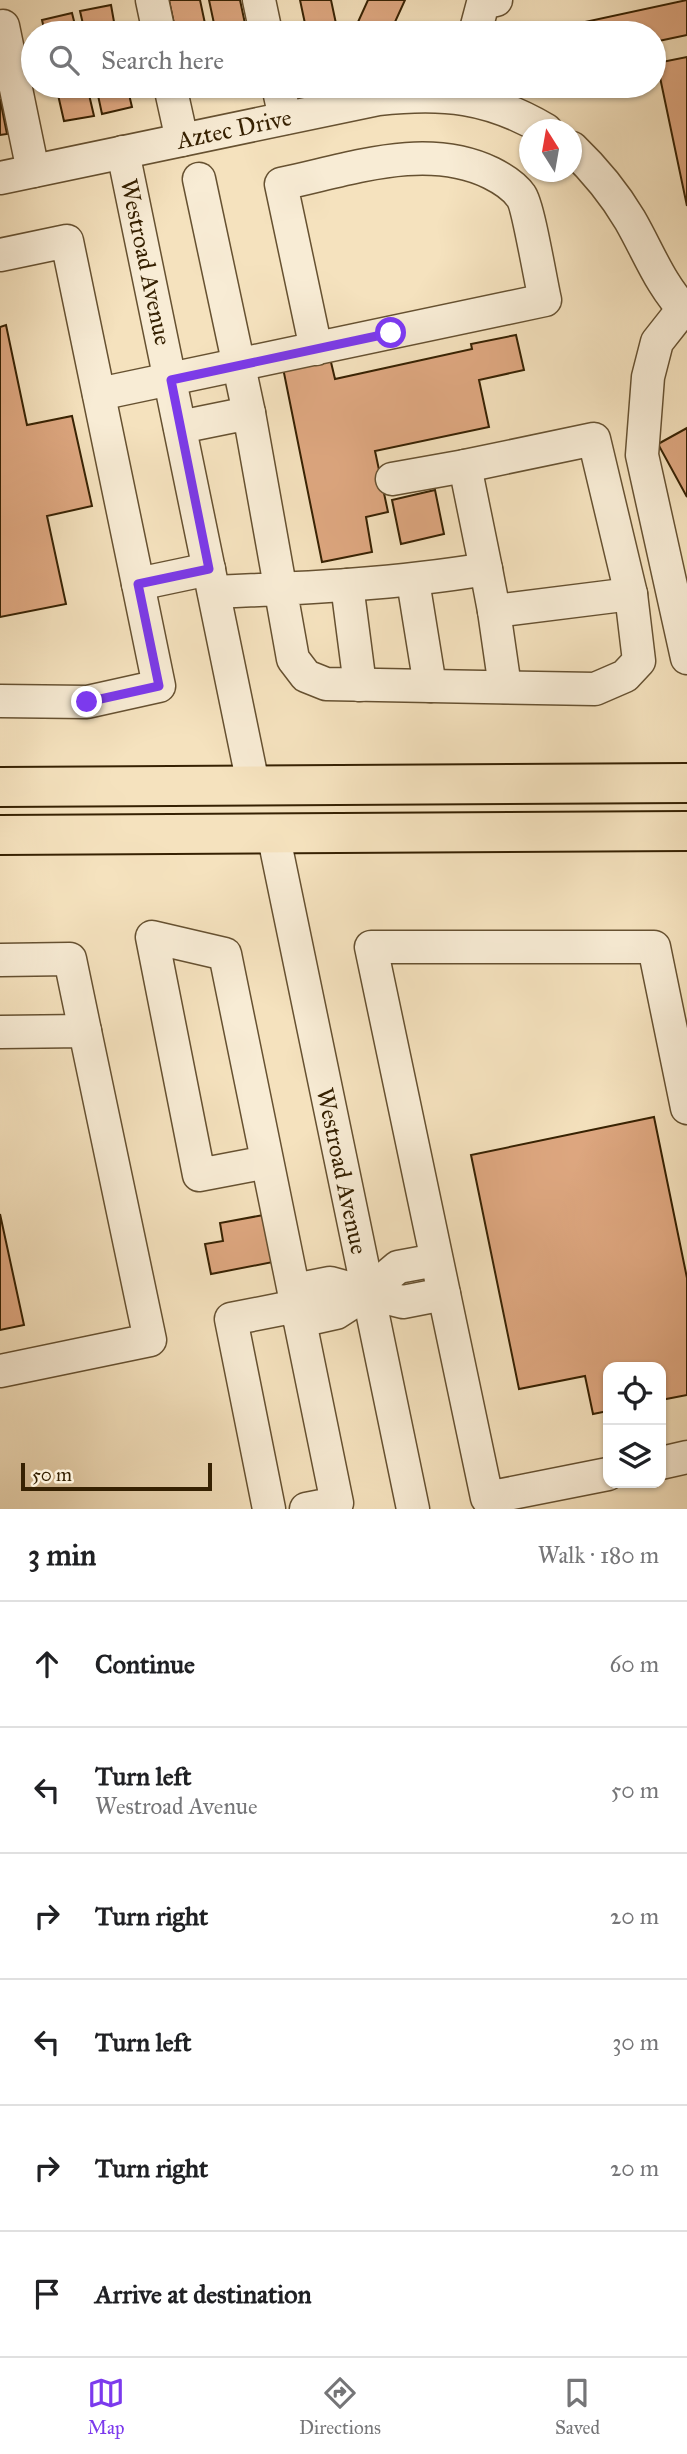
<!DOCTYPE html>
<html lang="en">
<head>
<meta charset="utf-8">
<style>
	:root { --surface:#fff; --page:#f2f2f2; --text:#202124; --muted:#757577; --line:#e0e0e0; --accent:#7c3aed }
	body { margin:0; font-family:"IM FELL Great Primer",serif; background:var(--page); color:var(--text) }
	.controls { position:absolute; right:21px; bottom:21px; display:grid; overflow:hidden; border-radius:14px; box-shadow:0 2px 5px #0004 }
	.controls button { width:63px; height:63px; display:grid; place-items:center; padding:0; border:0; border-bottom:2px solid var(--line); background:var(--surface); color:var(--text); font:35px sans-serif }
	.compass { position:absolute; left:519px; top:119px; width:63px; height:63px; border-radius:50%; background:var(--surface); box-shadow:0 2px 5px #0004; rotate:349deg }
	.scale { position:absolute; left:21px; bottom:18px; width:191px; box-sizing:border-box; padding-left:7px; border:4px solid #362102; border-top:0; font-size:19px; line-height:24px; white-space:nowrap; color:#362102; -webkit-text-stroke:5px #f8ecd5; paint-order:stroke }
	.stop { position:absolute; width:21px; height:21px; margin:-16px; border:5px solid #7c3aed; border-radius:50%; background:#fff }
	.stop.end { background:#7c3aed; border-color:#fff; box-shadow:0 2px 7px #0008 }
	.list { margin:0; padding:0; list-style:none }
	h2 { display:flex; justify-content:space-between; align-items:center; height:91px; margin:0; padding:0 28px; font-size:30px }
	h2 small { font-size:23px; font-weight:400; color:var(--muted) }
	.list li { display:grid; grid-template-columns:46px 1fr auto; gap:21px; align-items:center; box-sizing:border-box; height:126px; padding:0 28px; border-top:2px solid var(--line) }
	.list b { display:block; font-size:26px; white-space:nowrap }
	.list p { margin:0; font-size:23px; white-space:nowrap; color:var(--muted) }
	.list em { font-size:23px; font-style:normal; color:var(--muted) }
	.icon { flex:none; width:38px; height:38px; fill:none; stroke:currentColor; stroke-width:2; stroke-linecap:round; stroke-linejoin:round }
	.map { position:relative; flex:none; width:687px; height:1509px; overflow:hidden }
	.search { position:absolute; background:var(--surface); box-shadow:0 2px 5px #0004; left:21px; right:21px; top:21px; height:77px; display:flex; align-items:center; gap:18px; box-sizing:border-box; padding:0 24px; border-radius:38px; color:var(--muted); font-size:26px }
	.sheet { height:847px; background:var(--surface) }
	nav { display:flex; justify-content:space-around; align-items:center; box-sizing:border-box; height:98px; border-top:2px solid var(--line); background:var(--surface); font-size:19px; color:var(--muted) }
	nav a { display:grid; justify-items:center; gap:4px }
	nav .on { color:var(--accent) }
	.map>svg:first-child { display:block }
	.building { fill:#dfa881; stroke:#362102; stroke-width:2 }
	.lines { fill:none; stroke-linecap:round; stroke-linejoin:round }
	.minor-casing { stroke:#665131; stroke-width:35 }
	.highway-casing { stroke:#362102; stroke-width:42 }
	.minor { stroke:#f8ecd5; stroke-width:32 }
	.highway { stroke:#f5e2be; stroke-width:38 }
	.route { stroke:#7c3aed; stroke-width:9 }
	.labels { text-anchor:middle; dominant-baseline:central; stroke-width:7; stroke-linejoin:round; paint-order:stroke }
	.street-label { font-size:24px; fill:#362102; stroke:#f8ecd5 }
</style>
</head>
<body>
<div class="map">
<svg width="687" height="1509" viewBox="0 0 687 1509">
	<rect width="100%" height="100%" fill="#f5e2be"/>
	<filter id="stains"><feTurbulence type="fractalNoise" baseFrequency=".00286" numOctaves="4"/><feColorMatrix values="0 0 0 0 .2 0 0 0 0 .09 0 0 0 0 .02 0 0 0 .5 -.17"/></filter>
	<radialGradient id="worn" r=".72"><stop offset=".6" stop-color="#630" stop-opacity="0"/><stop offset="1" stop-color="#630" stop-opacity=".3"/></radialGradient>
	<g class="building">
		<polygon points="169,0 200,0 207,33 176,33"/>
		<polygon points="209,0 240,0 247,33 216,33"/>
		<polygon points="300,0 331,0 338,33 307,33"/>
		<polygon points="368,0 405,0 390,33 353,33"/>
		<polygon points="687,0 687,35 654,42 654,33 543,33 543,31"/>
		<polygon points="111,5 116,33 85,33 80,11"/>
		<polygon points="72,13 77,33 45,33 42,20"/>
		<polygon points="687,57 687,206 657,63"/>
		<polygon points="56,86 87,86 94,116 64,121"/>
		<polygon points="96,86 127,86 132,107 102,114"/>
		<polygon points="186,86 218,86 218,88 188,95"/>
		<polygon points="0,99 7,134 0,135"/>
		<polygon points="6,325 27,425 72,416 92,506 47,516 66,604 0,617 0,327"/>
		<polygon points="516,335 524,370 479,380 489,427 375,451 388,512 366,517 372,552 322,562 283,368 330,358 335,379 472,349 471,344"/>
		<polygon points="687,428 687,497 658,444"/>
		<polygon points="435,490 444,534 401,544 392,500"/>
		<polygon points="654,1117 687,1278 687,1395 661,1400 661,1367 608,1367 608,1411 593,1414 585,1376 519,1389 471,1155"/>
		<polygon points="0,1214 24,1325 0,1330"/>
		<polygon points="269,1214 278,1261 211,1274 205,1244 223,1241 220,1223"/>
	</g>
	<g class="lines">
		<g class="minor-casing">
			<g id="minor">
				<polyline points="152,0 159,33"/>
				<polyline points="259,0 266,33"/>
				<polyline points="3,26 33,171"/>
				<polyline points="475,33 483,3 496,0"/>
				<polyline points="170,86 182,140"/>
				<polyline points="278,86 285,118"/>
				<path d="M 572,148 C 595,170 614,193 630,220 C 649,253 660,285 687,313"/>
				<polyline points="123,152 253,784"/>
				<path d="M 0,178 L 378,99 C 443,92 489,96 546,130"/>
				<polyline points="199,179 249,413"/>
				<polyline points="0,255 67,241 138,584"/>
				<polyline points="683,309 657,342 648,377 642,455 687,658"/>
				<path d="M 99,394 L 545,300 C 541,283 528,205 521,196 C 514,186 501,178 491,173 C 425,141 349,170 281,184 L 316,349"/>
				<path d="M 180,427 L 249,413 L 293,659 L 306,676 L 326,684 L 595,689 L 625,676 L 639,661 L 631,594 L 494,611 L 486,569 C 396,584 306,588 214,592"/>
				<polyline points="392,479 465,466"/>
				<polyline points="486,569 465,466 594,439 631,594"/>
				<polyline points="413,581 430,686"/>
				<polyline points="347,585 360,685"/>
				<polyline points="494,611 505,687"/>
				<polyline points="0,701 87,702 159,686 138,584 209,569"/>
				<polyline points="273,833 413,1509"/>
				<polyline points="0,960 70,959 85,1031"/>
				<polyline points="0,1032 85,1031 150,1340 0,1371"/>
				<polyline points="267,1162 199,1175 152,937 225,954 337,1503 306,1509"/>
				<polyline points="294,1290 330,1283 367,1293 336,1313 300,1321"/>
				<polyline points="367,1293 398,1267 436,1260"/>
				<polyline points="367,1293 403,1302 444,1294"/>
				<polyline points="661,1463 687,1457"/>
				<polyline points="608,1474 487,1498 371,947 654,947 687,1108"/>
				<polyline points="269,1509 231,1319 297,1306"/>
			</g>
		</g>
		<g class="highway-casing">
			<g id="highway">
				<polyline points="0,787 687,783"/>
				<polyline points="0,835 687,831"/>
			</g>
		</g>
		<use href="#minor" class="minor"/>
		<use href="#highway" class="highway"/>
	</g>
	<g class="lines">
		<polyline class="route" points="87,702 159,686 138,584 209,569 171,380 391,333"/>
	</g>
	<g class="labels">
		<g class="street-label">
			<text transform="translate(234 129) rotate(-12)">Aztec Drive</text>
			<text transform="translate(146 262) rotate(78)">Westroad Avenue</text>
			<text transform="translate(342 1171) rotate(78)">Westroad Avenue</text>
		</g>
	</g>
	<rect width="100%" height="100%" filter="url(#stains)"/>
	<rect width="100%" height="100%" fill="url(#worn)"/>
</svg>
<div class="controls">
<button><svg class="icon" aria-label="locate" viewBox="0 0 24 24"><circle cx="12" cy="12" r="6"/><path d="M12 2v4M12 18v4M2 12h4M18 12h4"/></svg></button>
<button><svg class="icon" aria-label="layers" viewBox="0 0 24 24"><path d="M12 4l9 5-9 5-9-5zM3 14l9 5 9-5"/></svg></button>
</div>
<svg class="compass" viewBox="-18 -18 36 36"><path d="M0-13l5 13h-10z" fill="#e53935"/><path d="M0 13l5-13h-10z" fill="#757577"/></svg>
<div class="scale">50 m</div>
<div class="stop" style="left:391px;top:333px"></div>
<div class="stop end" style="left:87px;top:702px"></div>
<div class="search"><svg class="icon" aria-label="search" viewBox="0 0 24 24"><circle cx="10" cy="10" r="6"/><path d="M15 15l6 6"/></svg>Search here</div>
</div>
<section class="sheet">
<h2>3 min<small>Walk · 180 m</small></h2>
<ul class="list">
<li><svg class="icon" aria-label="ahead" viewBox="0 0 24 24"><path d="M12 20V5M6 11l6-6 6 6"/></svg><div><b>Continue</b></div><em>60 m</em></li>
<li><svg class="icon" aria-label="left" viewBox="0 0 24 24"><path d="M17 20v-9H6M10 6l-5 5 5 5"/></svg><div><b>Turn left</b><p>Westroad Avenue</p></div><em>50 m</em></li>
<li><svg class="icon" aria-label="right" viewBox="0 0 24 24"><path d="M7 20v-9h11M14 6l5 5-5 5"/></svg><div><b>Turn right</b></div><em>20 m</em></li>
<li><svg class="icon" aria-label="left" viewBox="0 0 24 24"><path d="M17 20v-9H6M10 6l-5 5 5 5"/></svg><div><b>Turn left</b></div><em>30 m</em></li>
<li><svg class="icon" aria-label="right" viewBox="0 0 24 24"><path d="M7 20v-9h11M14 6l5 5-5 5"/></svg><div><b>Turn right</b></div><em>20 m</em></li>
<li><svg class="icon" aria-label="arrive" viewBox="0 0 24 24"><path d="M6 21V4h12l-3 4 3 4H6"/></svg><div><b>Arrive at destination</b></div></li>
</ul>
</section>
<nav>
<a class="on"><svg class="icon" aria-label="map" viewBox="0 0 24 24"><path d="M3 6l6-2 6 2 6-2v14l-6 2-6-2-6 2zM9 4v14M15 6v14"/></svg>Map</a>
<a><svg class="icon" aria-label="directions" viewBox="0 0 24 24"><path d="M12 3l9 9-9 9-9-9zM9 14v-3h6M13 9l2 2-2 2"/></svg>Directions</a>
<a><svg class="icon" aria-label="saved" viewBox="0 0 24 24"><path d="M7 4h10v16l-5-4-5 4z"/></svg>Saved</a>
</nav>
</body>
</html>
